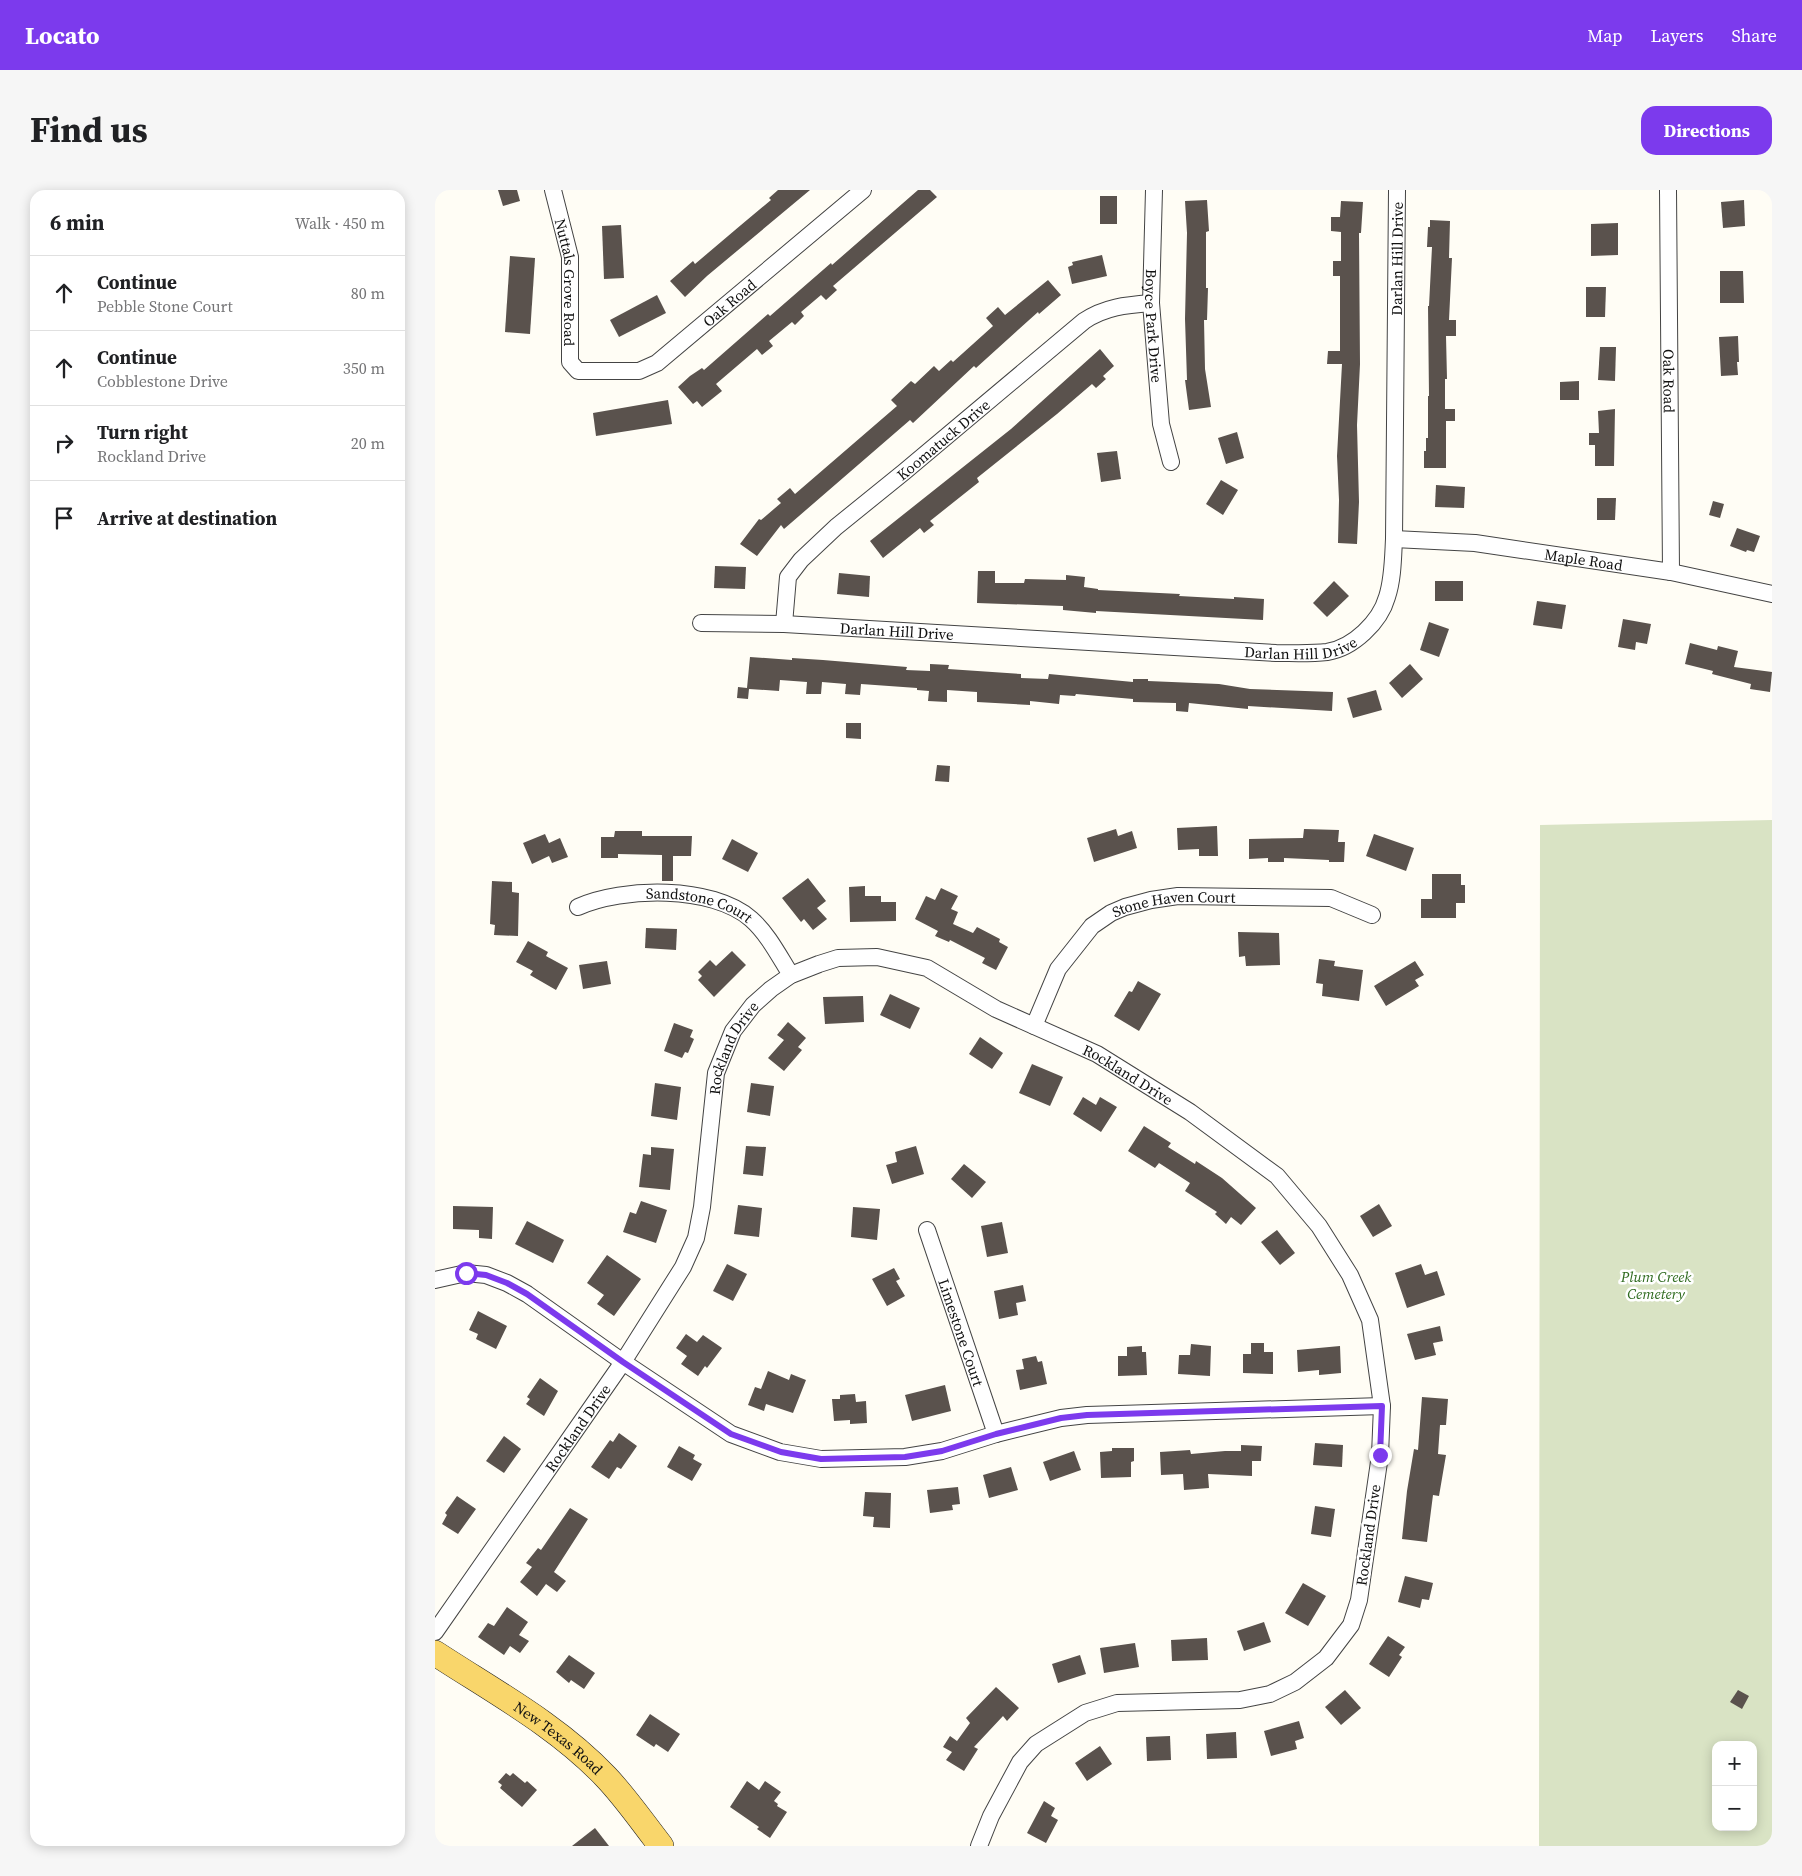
<!DOCTYPE html>
<html lang="en">
<head>
<meta charset="utf-8">
<style>
	:root { --surface:#fff; --page:#f6f6f6; --text:#202124; --muted:#757577; --line:#e0e0e0; --accent:#7c3aed }
	body { margin:0; font-family:"Source Serif 4",serif; background:var(--page); color:var(--text) }
	.controls { position:absolute; right:15px; bottom:15px; display:grid; overflow:hidden; border-radius:10px; box-shadow:0 2px 12px #0003 }
	.controls button { width:45px; height:45px; display:grid; place-items:center; padding:0; border:0; border-bottom:1px solid var(--line); background:var(--surface); color:var(--text); font:25px sans-serif }
	.stop { position:absolute; width:15px; height:15px; margin:-11px; border:4px solid #7c3aed; border-radius:50%; background:#fff }
	.stop.end { background:#7c3aed; border-color:#fff; box-shadow:0 1px 5px #0008 }
	.list { margin:0; padding:0; list-style:none }
	h2 { display:flex; justify-content:space-between; align-items:center; height:65px; margin:0; padding:0 20px; font-size:21px }
	h2 small { font-size:16px; font-weight:400; color:var(--muted) }
	.list li { display:grid; grid-template-columns:32px 1fr auto; gap:15px; align-items:center; box-sizing:border-box; height:75px; padding:0 20px; border-top:1px solid var(--line) }
	.list b { display:block; font-size:19px; white-space:nowrap }
	.list p { margin:0; font-size:16px; white-space:nowrap; color:var(--muted) }
	.list em { font-size:16px; font-style:normal; color:var(--muted) }
	.icon { flex:none; width:28px; height:28px; fill:none; stroke:currentColor; stroke-width:2; stroke-linecap:round; stroke-linejoin:round }
	.map { position:relative; flex:none; width:1337px; height:1656px; overflow:hidden; border-radius:15px }
	header { display:flex; align-items:center; gap:30px; box-sizing:border-box; height:70px; padding:0 25px; background:var(--accent); color:#fff }
	header strong { font-size:24px }
	nav { display:flex; gap:28px; margin-inline-start:auto; font-size:18px }
	.intro { display:flex; align-items:center; justify-content:space-between; box-sizing:border-box; height:120px; padding:0 30px }
	h1 { margin:0; font-size:35px }
	.button { padding:12px 22px; border-radius:15px; background:var(--accent); color:#fff; font-size:18px; font-weight:700 }
	main { display:flex; gap:30px; padding:0 30px }
	aside { flex:1; background:var(--surface); border-radius:15px; box-shadow:0 2px 12px #0003 }
	.map>svg:first-child { display:block }
	.cemetery { fill:#d9e3c4; fill-rule:evenodd }
	.building { fill:#5a524d }
	.lines { fill:none; stroke-linecap:round; stroke-linejoin:round }
	.minor-casing { stroke:#444; stroke-width:18 }
	.primary-casing { stroke:#222; stroke-width:26 }
	.minor { stroke:#fff; stroke-width:16 }
	.primary { stroke:#f9d66b; stroke-width:25 }
	.route { stroke:#7c3aed; stroke-width:6 }
	.labels { text-anchor:middle; dominant-baseline:central; stroke-width:5; stroke-linejoin:round; paint-order:stroke }
	.street-label { font-size:15px; fill:#111; stroke:#fff }
	.park-label { font-size:15px; font-style:italic; fill:#2f6b1f; stroke:#fff }
</style>
</head>
<body>
<header>
<strong>Locato</strong>
<nav><a>Map</a><a>Layers</a><a>Share</a></nav>
</header>
<div class="intro"><h1>Find us</h1><a class="button">Directions</a></div>
<main>
<aside>
<h2>6 min<small>Walk · 450 m</small></h2>
<ul class="list">
<li><svg class="icon" aria-label="ahead" viewBox="0 0 24 24"><path d="M12 20V5M6 11l6-6 6 6"/></svg><div><b>Continue</b><p>Pebble Stone Court</p></div><em>80 m</em></li>
<li><svg class="icon" aria-label="ahead" viewBox="0 0 24 24"><path d="M12 20V5M6 11l6-6 6 6"/></svg><div><b>Continue</b><p>Cobblestone Drive</p></div><em>350 m</em></li>
<li><svg class="icon" aria-label="right" viewBox="0 0 24 24"><path d="M7 20v-9h11M14 6l5 5-5 5"/></svg><div><b>Turn right</b><p>Rockland Drive</p></div><em>20 m</em></li>
<li><svg class="icon" aria-label="arrive" viewBox="0 0 24 24"><path d="M6 21V4h12l-3 4 3 4H6"/></svg><div><b>Arrive at destination</b></div></li>
</ul>
</aside>
<div class="map">
<svg width="1337" height="1656" viewBox="0 0 1337 1656">
	<rect width="100%" height="100%" fill="#fffdf5"/>
	<path class="cemetery" d="M 1337,630 L 1337,1656 L 1104,1656 L 1105,635 ZM 1281,1555 L 1318,1555 L 1318,1637 L 1281,1637 Z"/>
	<g class="building">
		<polygon points="63,0 82,0 85,11 68,16"/>
		<polygon points="343,0 375,0 272,86 250,107 235,91 258,71 260,74 306,35 336,10 334,8"/>
		<polygon points="483,0 495,0 502,7 398,96 402,100 391,110 386,105 366,122 369,126 360,135 357,132 334,151 338,156 327,165 322,159 281,194 287,201 267,217 262,211 258,214 243,197 255,186 267,178 269,180 333,124 335,126 396,73 397,75"/>
		<rect x="665" y="6" width="17" height="28"/>
		<polygon points="772,10 774,41 771,42 771,98 773,98 772,130 769,130 770,179 776,217 754,220 750,190 752,190 750,129 752,43 750,11"/>
		<polygon points="1309,10 1310,36 1288,38 1286,12"/>
		<polygon points="906,11 928,12 926,43 924,43 925,174 922,235 924,312 922,354 903,353 904,310 902,266 907,174 892,174 893,161 905,161 905,86 898,86 898,71 906,71 906,42 896,41 896,27 905,27"/>
		<polygon points="995,30 1015,31 1014,68 1017,68 1014,130 1021,130 1021,146 1011,146 1012,189 1010,189 1010,219 1020,219 1020,231 1011,231 1011,278 989,278 989,261 991,261 991,248 993,248 993,206 994,206 993,116 994,116 997,57 992,57 993,37 995,37"/>
		<polygon points="1183,33 1183,65 1156,66 1156,34"/>
		<polygon points="186,35 189,88 169,89 167,36"/>
		<polygon points="667,65 672,86 637,94 633,77 638,75 637,72"/>
		<polygon points="75,66 100,68 95,144 70,142"/>
		<polygon points="1285,81 1308,81 1309,113 1285,113"/>
		<polygon points="613,90 626,105 604,124 603,122 541,178 539,176 478,233 475,230 349,339 346,335 322,366 305,354 324,329 326,330 346,313 342,309 355,298 360,304 462,216 456,210 476,191 480,194 499,176 504,181 516,170 518,172 558,136 551,128 563,117 570,125"/>
		<polygon points="1151,97 1171,97 1170,127 1151,127"/>
		<polygon points="222,105 231,123 184,147 175,130"/>
		<polygon points="1303,146 1304,172 1302,172 1303,185 1286,186 1284,147"/>
		<polygon points="1165,157 1181,157 1180,191 1163,190"/>
		<polygon points="665,159 679,176 668,186 671,189 661,198 657,194 622,224 542,288 544,292 495,331 499,335 489,343 485,338 448,368 435,351 576,239"/>
		<polygon points="1144,191 1144,210 1125,210 1125,192"/>
		<polygon points="233,210 237,234 161,246 158,223"/>
		<polygon points="1180,219 1179,276 1160,276 1160,255 1154,255 1154,243 1164,243 1163,221"/>
		<polygon points="802,242 809,268 791,274 783,248"/>
		<polygon points="682,261 686,289 666,292 662,263"/>
		<polygon points="786,290 803,300 788,325 771,314"/>
		<polygon points="1001,295 1030,297 1029,318 1000,317"/>
		<polygon points="1162,308 1181,308 1180,330 1162,330"/>
		<polygon points="1278,311 1289,314 1285,328 1274,325"/>
		<polygon points="1302,338 1325,346 1319,362 1312,360 1311,362 1295,356"/>
		<polygon points="280,376 311,377 310,399 279,398"/>
		<polygon points="543,381 560,381 560,393 589,393 590,389 631,390 631,385 650,387 649,397 663,399 663,400 745,404 744,406 799,409 799,407 829,409 828,430 661,421 661,423 628,420 628,416 542,413"/>
		<polygon points="404,383 435,386 434,407 402,404"/>
		<polygon points="899,391 914,406 892,427 878,413"/>
		<rect x="1000" y="391" width="28" height="20"/>
		<polygon points="1102,411 1131,415 1127,439 1098,435"/>
		<polygon points="1188,429 1216,434 1212,454 1201,452 1200,460 1183,457"/>
		<polygon points="994,432 1014,439 1004,467 985,460"/>
		<polygon points="1255,453 1282,460 1283,456 1303,461 1299,477 1337,482 1335,502 1315,499 1316,494 1277,484 1278,481 1250,474"/>
		<polygon points="315,467 357,470 357,468 388,470 472,477 471,480 495,481 495,474 514,475 513,479 586,484 586,488 613,489 614,484 698,492 698,489 713,489 713,491 784,494 815,499 898,502 897,521 813,516 813,519 754,513 753,522 741,521 741,513 698,512 698,509 641,504 640,506 625,505 624,514 595,511 595,515 542,512 542,502 512,500 512,512 493,511 494,501 482,500 482,498 426,494 425,505 410,504 411,494 387,492 386,504 371,504 372,492 345,490 344,501 314,499 313,509 302,508 303,497 312,498"/>
		<polygon points="975,474 988,489 967,508 954,493"/>
		<polygon points="941,500 947,520 918,528 912,508"/>
		<polygon points="411,533 426,533 426,549 411,548"/>
		<polygon points="502,575 515,576 514,592 500,591"/>
		<polygon points="782,636 783,666 764,666 764,659 743,660 742,638"/>
		<polygon points="681,639 683,646 697,641 702,658 659,672 652,648"/>
		<polygon points="869,639 904,640 903,652 910,652 909,672 894,672 894,670 849,668 849,672 833,672 833,668 814,669 814,649 868,648"/>
		<polygon points="180,641 207,641 207,646 257,646 256,666 238,666 238,691 227,691 227,665 183,664 183,668 166,668 166,647 179,647"/>
		<polygon points="110,644 114,653 125,648 133,667 117,673 114,666 97,674 88,653"/>
		<polygon points="939,644 979,658 971,681 931,666"/>
		<polygon points="297,649 323,663 313,682 287,669"/>
		<polygon points="997,684 1026,684 1026,695 1030,695 1030,713 1021,713 1021,728 986,728 986,709 997,709"/>
		<polygon points="373,688 391,711 382,718 392,729 378,740 369,729 366,732 347,708"/>
		<polygon points="57,691 77,692 77,702 84,703 83,746 59,745 60,735 55,734"/>
		<polygon points="430,696 430,706 446,706 446,712 461,712 461,731 415,732 414,697"/>
		<polygon points="506,698 523,706 516,719 523,722 518,734 538,743 542,737 565,749 564,752 573,757 561,780 547,773 550,768 515,750 514,752 500,746 503,741 480,729 491,706 500,710"/>
		<polygon points="211,738 242,739 241,760 210,758"/>
		<polygon points="803,742 844,743 845,775 811,776 810,766 804,767"/>
		<polygon points="93,751 113,762 111,766 133,778 121,800 95,785 98,781 81,772"/>
		<polygon points="297,761 311,775 279,807 263,790 267,786 263,782 275,770 281,776"/>
		<polygon points="884,769 900,771 899,776 928,780 924,811 887,806 888,794 881,793"/>
		<polygon points="172,771 176,794 148,799 144,775"/>
		<polygon points="980,771 989,785 980,790 984,796 951,816 939,796"/>
		<polygon points="703,791 726,804 704,841 679,826 694,801 697,802"/>
		<polygon points="455,804 485,818 475,839 445,825"/>
		<polygon points="428,806 429,832 390,834 388,807"/>
		<polygon points="353,832 371,848 363,857 367,860 349,881 333,868 349,850 342,845"/>
		<polygon points="239,833 258,840 255,847 259,849 253,863 250,862 247,868 229,861"/>
		<polygon points="545,847 568,863 557,879 534,864"/>
		<polygon points="597,874 628,887 615,916 584,903"/>
		<polygon points="220,893 246,897 242,930 216,926"/>
		<polygon points="316,893 339,896 335,926 312,922"/>
		<polygon points="648,907 661,915 665,907 682,917 666,942 638,924"/>
		<polygon points="709,936 736,953 733,957 760,974 761,971 787,988 821,1018 806,1035 796,1027 791,1034 780,1024 782,1022 750,1001 755,993 724,973 720,978 693,961"/>
		<polygon points="311,956 331,957 328,986 308,984"/>
		<polygon points="481,956 489,984 457,994 451,975 462,972 460,962"/>
		<polygon points="216,957 239,959 235,1000 204,997 208,964 216,965"/>
		<polygon points="529,974 551,992 537,1008 516,989"/>
		<polygon points="206,1011 232,1020 221,1053 188,1042 195,1022 201,1024"/>
		<polygon points="944,1014 957,1036 938,1047 925,1026"/>
		<polygon points="303,1015 327,1018 324,1047 299,1044"/>
		<polygon points="18,1016 58,1017 57,1049 44,1048 44,1040 18,1039"/>
		<polygon points="418,1017 445,1019 442,1050 416,1047"/>
		<polygon points="92,1031 129,1050 118,1073 80,1054"/>
		<polygon points="567,1032 573,1063 552,1067 546,1036"/>
		<polygon points="842,1040 860,1063 845,1075 826,1052"/>
		<polygon points="172,1065 206,1089 179,1126 162,1114 169,1105 152,1093"/>
		<polygon points="292,1074 312,1084 298,1111 278,1101"/>
		<polygon points="986,1074 990,1085 1002,1081 1010,1105 972,1118 960,1083"/>
		<polygon points="459,1078 465,1089 461,1091 470,1106 452,1116 437,1089"/>
		<polygon points="588,1095 591,1111 581,1113 583,1125 564,1129 559,1101"/>
		<polygon points="43,1121 72,1136 61,1159 41,1149 43,1144 34,1140"/>
		<polygon points="1005,1136 1008,1151 998,1153 1001,1165 980,1170 972,1144"/>
		<polygon points="251,1144 262,1152 268,1145 287,1158 272,1178 270,1176 263,1186 246,1174 252,1166 241,1158"/>
		<polygon points="816,1153 829,1153 829,1162 838,1162 838,1184 808,1183 808,1164 816,1164"/>
		<polygon points="756,1154 776,1156 775,1186 743,1184 744,1165 755,1165"/>
		<polygon points="707,1156 707,1162 711,1162 712,1185 683,1186 683,1166 692,1166 692,1157"/>
		<polygon points="905,1156 906,1183 884,1185 884,1180 863,1182 862,1160"/>
		<polygon points="601,1166 603,1172 607,1171 612,1194 585,1200 581,1180 589,1179 587,1169"/>
		<polygon points="333,1181 354,1190 356,1184 371,1190 358,1223 331,1214 329,1221 313,1215 320,1197 326,1199"/>
		<polygon points="105,1188 123,1201 109,1226 91,1214 95,1209 92,1207"/>
		<polygon points="510,1195 516,1221 477,1231 470,1205"/>
		<polygon points="420,1204 421,1212 431,1211 432,1233 415,1234 415,1230 399,1231 397,1209 405,1209 405,1205"/>
		<polygon points="987,1207 1013,1209 1011,1235 1005,1235 1003,1264 1011,1265 1004,1306 998,1305 992,1352 967,1349 972,1301 979,1259 983,1260"/>
		<polygon points="184,1243 202,1256 186,1279 182,1277 174,1289 156,1277 175,1250 178,1252"/>
		<polygon points="69,1246 86,1259 69,1283 51,1271"/>
		<polygon points="880,1253 908,1255 907,1277 878,1275"/>
		<polygon points="806,1255 827,1256 826,1271 817,1271 817,1286 773,1284 774,1298 749,1300 748,1284 726,1285 725,1262 755,1260 756,1264 790,1261 806,1261"/>
		<polygon points="244,1256 260,1265 258,1269 267,1274 257,1291 232,1277"/>
		<polygon points="677,1258 699,1258 699,1271 696,1272 696,1287 666,1288 665,1262 677,1261"/>
		<polygon points="639,1261 646,1280 615,1291 608,1272"/>
		<polygon points="576,1277 583,1300 554,1308 548,1285"/>
		<polygon points="523,1297 525,1314 517,1315 518,1320 495,1323 492,1300"/>
		<polygon points="430,1302 456,1303 455,1338 438,1337 439,1327 428,1326"/>
		<polygon points="22,1306 41,1319 23,1344 7,1334 12,1325 10,1323"/>
		<polygon points="880,1316 900,1319 896,1347 876,1344"/>
		<polygon points="135,1318 153,1329 119,1382 131,1391 122,1402 111,1394 102,1406 85,1392 97,1377 91,1373 103,1358 106,1360"/>
		<polygon points="970,1386 998,1393 994,1410 987,1409 985,1418 963,1412"/>
		<polygon points="868,1393 891,1406 873,1436 850,1423"/>
		<polygon points="72,1417 93,1432 84,1445 94,1451 85,1463 75,1456 69,1465 43,1447 53,1433 59,1436"/>
		<polygon points="829,1432 836,1452 809,1461 802,1441"/>
		<polygon points="953,1446 970,1457 964,1465 967,1467 954,1487 934,1474"/>
		<polygon points="772,1448 773,1470 737,1471 736,1450"/>
		<polygon points="700,1453 704,1477 669,1483 665,1458"/>
		<polygon points="134,1465 160,1483 149,1499 136,1490 134,1493 121,1482"/>
		<polygon points="645,1465 651,1484 623,1493 617,1474"/>
		<polygon points="561,1497 584,1518 572,1531 568,1526 539,1557 543,1559 529,1581 511,1570 517,1562 508,1557 515,1546 522,1551 535,1533 531,1528"/>
		<polygon points="910,1500 926,1518 906,1535 890,1517"/>
		<polygon points="1303,1500 1314,1506 1307,1519 1295,1512"/>
		<polygon points="215,1524 245,1544 233,1562 221,1554 219,1557 201,1545"/>
		<polygon points="864,1531 869,1548 860,1551 862,1559 836,1566 829,1541"/>
		<polygon points="801,1542 802,1568 772,1569 771,1544"/>
		<polygon points="735,1546 736,1570 712,1571 711,1547"/>
		<polygon points="665,1556 677,1574 652,1591 640,1573"/>
		<polygon points="71,1583 75,1586 78,1583 90,1593 92,1591 102,1600 87,1617 65,1598 67,1595 63,1592"/>
		<polygon points="312,1591 324,1600 330,1591 346,1602 339,1611 343,1614 342,1616 352,1622 335,1648 322,1639 324,1637 295,1617"/>
		<polygon points="609,1611 620,1618 616,1626 623,1630 611,1653 592,1643"/>
		<polygon points="160,1638 174,1656 137,1656"/>
	</g>
	<g class="lines">
		<g class="minor-casing">
			<g id="minor">
				<path id="s1" d="M 118,0 L 135,67 L 135,172 L 143,181 L 204,181 L 222,173 L 428,0"/>
				<path id="s2" d="M 719,0 L 716,113 L 726,234 L 736,272"/>
				<path id="s3" d="M 1233,0 L 1236,382"/>
				<path id="s4" d="M 959,349 L 1040,353 L 1236,382 L 1337,404"/>
				<path id="s5" d="M 266,433 L 349,434 L 841,463 C 858,463 875,464 892,462 C 918,458 945,432 952,407 C 958,389 958,368 959,349 L 962,0"/>
				<path id="s6" d="M 349,434 L 353,387 L 366,370 L 401,337 L 469,282 L 649,131 C 670,117 691,115 716,113"/>
				<path id="s7" d="M 143,717 C 188,697 277,695 316,729 C 333,744 344,766 356,785"/>
				<path id="s8" d="M 599,836 L 623,779 L 657,736 L 676,723 L 690,717 L 716,710 L 743,706 L 896,708 L 937,725"/>
				<path id="s9" d="M 492,1040 L 561,1244"/>
				<polyline points="0,1090 31,1083 51,1085 72,1093 92,1104 188,1172 296,1244 345,1262 386,1269 470,1267 507,1261 561,1244 626,1228 652,1225 947,1216"/>
				<path id="s10" d="M 0,1442 L 188,1172 L 248,1077 L 261,1048 L 267,1017 L 281,883 L 298,841 L 318,815 L 336,799 L 356,785 L 384,774 L 403,768 L 442,767 L 492,778 L 561,819 L 662,864 L 755,922 L 842,986 L 884,1036 L 915,1085 L 935,1130 L 947,1216 L 945,1265 L 924,1410 L 916,1435 L 891,1468 L 860,1492 L 835,1504 L 805,1510 L 682,1513 L 650,1523 L 601,1554 L 585,1572 L 556,1626 L 544,1656"/>
			</g>
		</g>
		<g class="primary-casing">
			<g id="primary">
				<path id="s11" d="M 0,1463 C 58,1501 123,1536 171,1587 C 191,1608 208,1633 226,1656"/>
			</g>
		</g>
		<use href="#minor" class="minor"/>
		<use href="#primary" class="primary"/>
	</g>
	<g class="lines">
		<polyline class="route" points="31,1083 51,1085 72,1093 92,1104 188,1172 296,1244 346,1262 386,1269 470,1267 507,1261 561,1244 626,1228 652,1225 947,1216 945,1265"/>
	</g>
	<g class="labels">
		<g class="street-label">
			<text stroke="none"><textPath href="#s5" startOffset="1051">Darlan Hill Drive</textPath></text>
			<text stroke="none"><textPath href="#s1" startOffset="94">Nuttals Grove Road</textPath></text>
			<text stroke="none"><textPath href="#s1" startOffset="361">Oak Road</textPath></text>
			<text stroke="none"><textPath href="#s2" startOffset="136">Boyce Park Drive</textPath></text>
			<text stroke="none"><textPath href="#s3" startOffset="191">Oak Road</textPath></text>
			<text stroke="none"><textPath href="#s6" startOffset="255">Koomatuck Drive</textPath></text>
			<text stroke="none"><textPath href="#s4" startOffset="191">Maple Road</textPath></text>
			<text stroke="none"><textPath href="#s5" startOffset="196">Darlan Hill Drive</textPath></text>
			<text stroke="none"><textPath href="#s5" startOffset="601">Darlan Hill Drive</textPath></text>
			<text stroke="none"><textPath href="#s8" startOffset="204">Stone Haven Court</textPath></text>
			<text stroke="none"><textPath href="#s7" startOffset="125">Sandstone Court</textPath></text>
			<text stroke="none"><textPath href="#s10" startOffset="669">Rockland Drive</textPath></text>
			<text stroke="none"><textPath href="#s10" startOffset="1134">Rockland Drive</textPath></text>
			<text stroke="none"><textPath href="#s9" startOffset="108">Limestone Court</textPath></text>
			<text stroke="none"><textPath href="#s10" startOffset="249">Rockland Drive</textPath></text>
			<text transform="translate(933 1345) rotate(-82)">Rockland Drive</text>
			<text stroke="none"><textPath href="#s11" startOffset="150">New Texas Road</textPath></text>
		</g>
		<g class="park-label">
			<text x="1221" y="1086">Plum Creek<tspan x="1221" dy="17">Cemetery</tspan></text>
		</g>
	</g>
</svg>
<div class="controls">
<button>+</button>
<button>−</button>
</div>
<div class="stop" style="left:31px;top:1083px"></div>
<div class="stop end" style="left:945px;top:1265px"></div>
</div>
</main>
</body>
</html>
